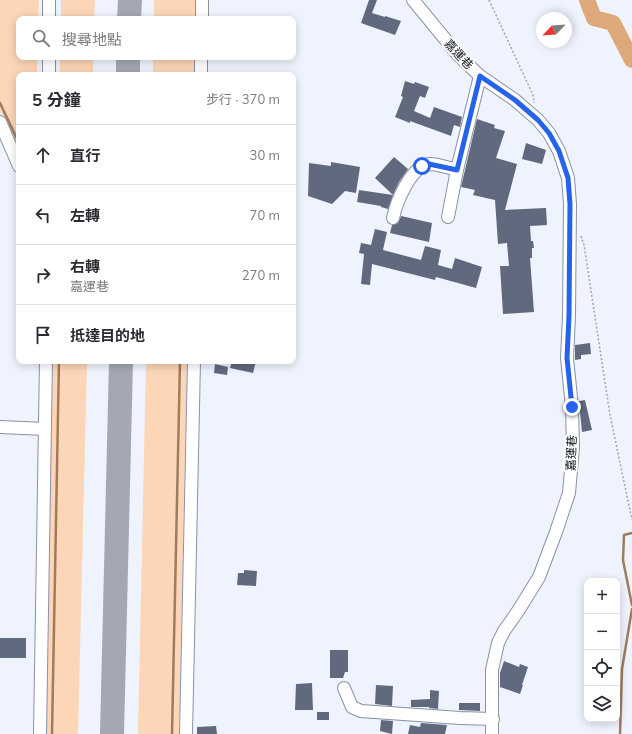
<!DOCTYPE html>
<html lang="zh-TW">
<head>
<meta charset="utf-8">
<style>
	:root { --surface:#fff; --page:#f7f7f7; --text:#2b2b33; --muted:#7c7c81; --line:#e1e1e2 }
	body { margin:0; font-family:Mulish,"Noto Sans TC",sans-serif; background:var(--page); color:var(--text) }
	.controls { position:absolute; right:12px; bottom:12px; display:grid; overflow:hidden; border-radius:8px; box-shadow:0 2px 10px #0003 }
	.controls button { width:36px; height:36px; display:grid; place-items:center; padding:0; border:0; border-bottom:1px solid var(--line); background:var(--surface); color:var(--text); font:20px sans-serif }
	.compass { position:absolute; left:536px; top:12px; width:36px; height:36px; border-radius:50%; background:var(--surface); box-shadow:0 2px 10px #0003; rotate:245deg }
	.stop { position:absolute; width:12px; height:12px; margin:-9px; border:3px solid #2563eb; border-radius:50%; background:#fff }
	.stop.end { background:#2563eb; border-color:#fff; box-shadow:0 1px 4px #0008 }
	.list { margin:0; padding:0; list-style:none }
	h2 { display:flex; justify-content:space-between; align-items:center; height:52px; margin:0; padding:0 16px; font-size:17px }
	h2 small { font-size:13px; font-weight:400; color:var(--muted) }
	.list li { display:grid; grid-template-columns:26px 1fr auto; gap:12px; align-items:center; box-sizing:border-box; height:60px; padding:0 16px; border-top:1px solid var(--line) }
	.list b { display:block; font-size:15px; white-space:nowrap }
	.list p { margin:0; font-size:13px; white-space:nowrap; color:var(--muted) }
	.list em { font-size:13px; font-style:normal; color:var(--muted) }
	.icon { flex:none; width:22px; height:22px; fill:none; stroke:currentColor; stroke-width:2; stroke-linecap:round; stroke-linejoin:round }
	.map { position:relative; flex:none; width:632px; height:734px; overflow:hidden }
	.search { position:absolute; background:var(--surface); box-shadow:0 2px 10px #0003; left:16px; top:16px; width:280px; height:44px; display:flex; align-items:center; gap:10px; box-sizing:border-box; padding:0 14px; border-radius:8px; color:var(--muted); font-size:15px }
	.panel { position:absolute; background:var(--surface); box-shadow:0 2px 10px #0003; left:16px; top:72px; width:280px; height:292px; border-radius:8px }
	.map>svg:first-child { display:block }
	.green { fill:#fcd6b6 }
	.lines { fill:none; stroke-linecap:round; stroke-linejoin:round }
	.stream { stroke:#a07c5e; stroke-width:2.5 }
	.river { stroke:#dda97a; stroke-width:16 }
	.taxiway { stroke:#a4a8b2; stroke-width:24 }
	.building { fill:#61697e }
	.minor-casing { stroke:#8991a8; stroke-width:14 }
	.path { stroke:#a0a4ad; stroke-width:1.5; stroke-dasharray:2 2; stroke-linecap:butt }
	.minor { stroke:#fff; stroke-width:12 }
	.route { stroke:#2563eb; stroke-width:5 }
	.labels { text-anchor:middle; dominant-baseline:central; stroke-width:4; stroke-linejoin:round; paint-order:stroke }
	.street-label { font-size:12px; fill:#10131b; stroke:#fff }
</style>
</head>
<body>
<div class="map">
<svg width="632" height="734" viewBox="0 0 632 734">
	<rect width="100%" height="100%" fill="#eff3fd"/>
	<g class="green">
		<polygon points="0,0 39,0 38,19 19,19 19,57 37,57 37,75 19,75 19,150 0,111"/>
		<polygon points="61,0 95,0 94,19 61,19"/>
		<rect x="154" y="0" width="41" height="19"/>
		<rect x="60" y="57" width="33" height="18"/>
		<rect x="153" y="57" width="41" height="18"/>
		<polygon points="53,361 87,361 78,734 45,734"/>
		<polygon points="146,361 187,361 179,734 138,734"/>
	</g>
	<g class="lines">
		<g class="stream">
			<polyline points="0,103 19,143"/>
			<polyline points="632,533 624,535 623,560 632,605"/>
			<polyline points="52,734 59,361"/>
			<polyline points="172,734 180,361"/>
			<polyline points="620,734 622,669 632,609"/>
		</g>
		<polyline class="river" points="587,0 594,18 613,23 632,60"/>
		<g class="taxiway">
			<polyline points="129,19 130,0"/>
			<polyline points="128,75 128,57"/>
			<polyline points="112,734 121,361"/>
		</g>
	</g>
	<g class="building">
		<polygon points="369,0 377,0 372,13 385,17 385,16 401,21 395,35 361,23"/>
		<polygon points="405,81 414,84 415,82 429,87 425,98 420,96 414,111 430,118 434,107 462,117 460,127 454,125 451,136 410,121 410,123 395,117 403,97 401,96"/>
		<polygon points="477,119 495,125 494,128 505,131 496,158 517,164 505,210 546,208 547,225 530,226 531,241 533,241 534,248 532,248 532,258 530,258 534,312 503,314 500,266 509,266 507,243 498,244 495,200 473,195 475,190 461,187"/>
		<polygon points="526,143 546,150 542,164 522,159"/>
		<polygon points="394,157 408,169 399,182 393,195 375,178"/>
		<polygon points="331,162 360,167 356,193 345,191 332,204 308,196 309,163 331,166"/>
		<polygon points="359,190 393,195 388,209 381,207 381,206 357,202"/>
		<polygon points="401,216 432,223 429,242 390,233 392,225 398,223"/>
		<polygon points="375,229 387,232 383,250 421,260 425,246 441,250 438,265 452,269 455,258 482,267 476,288 436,277 435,280 372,264 370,285 361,284 364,254 359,253 361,243 371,245"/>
		<polygon points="590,343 591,354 581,355 581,359 575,360 575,345"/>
		<polygon points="232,361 256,361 253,373 230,368"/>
		<polygon points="215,364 228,367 227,375 214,373"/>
		<polygon points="585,400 592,430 582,432 579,401"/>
		<polygon points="244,570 257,571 256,586 237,585 238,573 244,573"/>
		<rect x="0" y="638" width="26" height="20"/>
		<polygon points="330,650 348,650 348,672 345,672 343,678 330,678"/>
		<polygon points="504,661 519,667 520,664 528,667 522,685 523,685 520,694 500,687 500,673"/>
		<polygon points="312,683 313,710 295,710 296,684"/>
		<polygon points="376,685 393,686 392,706 375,704"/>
		<polygon points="430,690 439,691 438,709 429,708 429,707 411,707 411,700 430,699"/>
		<polygon points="459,703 480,703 480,711 459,710"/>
		<rect x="317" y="712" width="12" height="8"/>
		<polygon points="381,720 393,721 392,734 380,731"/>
		<polygon points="421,723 447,725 445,734 408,734 410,725 420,727"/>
		<polygon points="216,726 217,734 197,734 197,727"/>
	</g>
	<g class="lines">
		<g class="minor-casing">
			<g id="minor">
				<polyline points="413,0 459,56 480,76 515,100 538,120 549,133 559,151 568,178 570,204 569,316 567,358 572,407 573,447 569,493 556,532 539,577 518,611 504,631 498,643 492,670 492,734"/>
				<polyline points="49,19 49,0"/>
				<polyline points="202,19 202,0"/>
				<polyline points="49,75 49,57"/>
				<polyline points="201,75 201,57"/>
				<polyline points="0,122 19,166"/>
				<polyline points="448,217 457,170 480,76"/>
				<path d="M 393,218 C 396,203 411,165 430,164 C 438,164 449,168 457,170"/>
				<polyline points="0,427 45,429"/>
				<polyline points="344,688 352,707 361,711 460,718 493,719"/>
				<polyline points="40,734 46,361"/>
				<polyline points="186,734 194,361"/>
			</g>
		</g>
		<g class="path">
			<polyline points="489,0 533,95 534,103"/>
			<polyline points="581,236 584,245 610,415 632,520"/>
		</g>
		<use href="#minor" class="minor"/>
	</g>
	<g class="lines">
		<polyline class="route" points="422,166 429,164 457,170 480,76 515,100 538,120 549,133 559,151 568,178 570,204 569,316 567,358 572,407"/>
	</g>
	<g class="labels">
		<g class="street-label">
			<text transform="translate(459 54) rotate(47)">嘉運巷</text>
			<text transform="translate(571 453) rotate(-88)">嘉運巷</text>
		</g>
	</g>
</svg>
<div class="controls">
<button>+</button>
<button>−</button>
<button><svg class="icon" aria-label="locate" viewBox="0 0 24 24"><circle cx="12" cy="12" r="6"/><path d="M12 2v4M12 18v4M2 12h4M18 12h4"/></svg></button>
<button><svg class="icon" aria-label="layers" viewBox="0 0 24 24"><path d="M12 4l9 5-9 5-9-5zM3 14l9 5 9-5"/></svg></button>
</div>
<svg class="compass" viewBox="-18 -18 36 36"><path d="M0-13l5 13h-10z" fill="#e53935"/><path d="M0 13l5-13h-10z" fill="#7c7c81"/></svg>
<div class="stop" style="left:422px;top:166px"></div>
<div class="stop end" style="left:572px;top:407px"></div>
<div class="search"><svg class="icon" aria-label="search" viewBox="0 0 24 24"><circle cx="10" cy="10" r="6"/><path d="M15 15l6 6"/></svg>搜尋地點</div>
<section class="panel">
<h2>5 分鐘<small>步行 · 370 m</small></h2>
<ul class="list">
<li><svg class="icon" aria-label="ahead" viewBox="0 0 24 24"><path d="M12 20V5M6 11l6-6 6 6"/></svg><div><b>直行</b></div><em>30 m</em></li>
<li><svg class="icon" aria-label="left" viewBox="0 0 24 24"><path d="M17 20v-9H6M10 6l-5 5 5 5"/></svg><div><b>左轉</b></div><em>70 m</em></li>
<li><svg class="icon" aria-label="right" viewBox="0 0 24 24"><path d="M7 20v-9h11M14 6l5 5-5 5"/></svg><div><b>右轉</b><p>嘉運巷</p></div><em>270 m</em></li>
<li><svg class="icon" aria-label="arrive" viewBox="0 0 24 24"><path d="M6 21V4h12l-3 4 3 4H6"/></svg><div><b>抵達目的地</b></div></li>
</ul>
</section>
</div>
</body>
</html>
